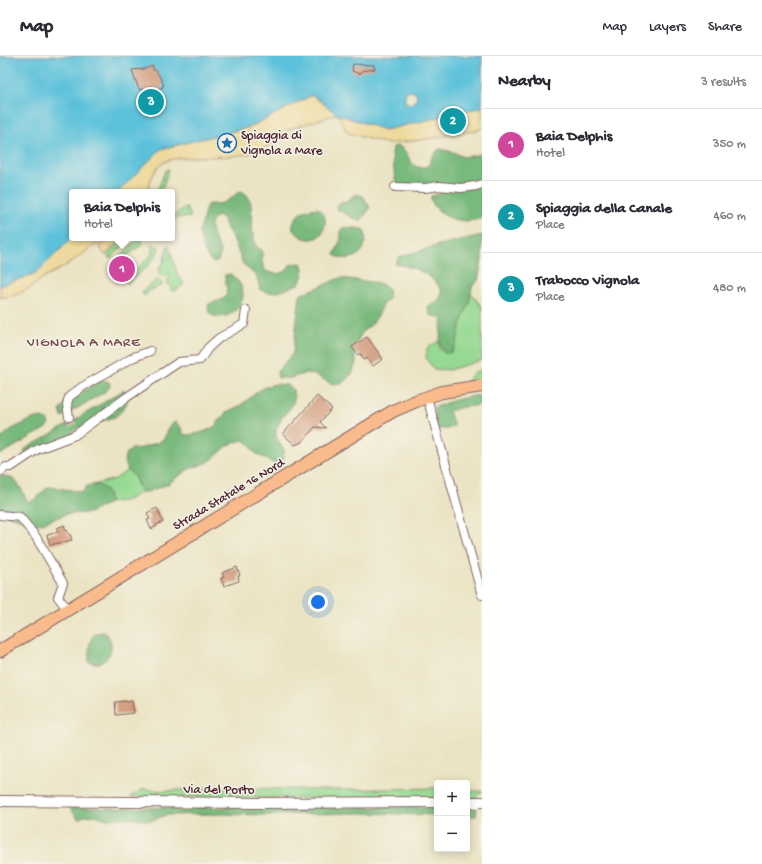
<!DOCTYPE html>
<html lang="en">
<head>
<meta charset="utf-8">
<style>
	:root { --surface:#fff; --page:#f2f2f3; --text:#2b2b33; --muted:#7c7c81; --line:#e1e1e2; --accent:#2563eb }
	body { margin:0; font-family:"Gochi Hand",sans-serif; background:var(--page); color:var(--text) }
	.controls { position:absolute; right:12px; bottom:12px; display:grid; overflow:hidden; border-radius:4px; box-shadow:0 2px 10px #0003 }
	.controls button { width:36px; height:36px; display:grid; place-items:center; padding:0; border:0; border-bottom:1px solid var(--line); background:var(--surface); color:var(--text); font:20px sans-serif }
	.you { position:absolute; left:318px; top:546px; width:14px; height:14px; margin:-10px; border:3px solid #fff; border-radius:50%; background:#1a73e8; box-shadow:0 0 0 6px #1a73e833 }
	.badge { display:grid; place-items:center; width:26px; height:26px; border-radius:50%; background:var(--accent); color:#fff; font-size:13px; font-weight:700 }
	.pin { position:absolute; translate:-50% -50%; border:2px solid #fff; box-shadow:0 1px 4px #0006 }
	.popup { position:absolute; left:69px; top:133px; width:106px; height:52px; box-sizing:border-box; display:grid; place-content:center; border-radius:4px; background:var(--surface); filter:drop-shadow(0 1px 3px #0005); font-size:13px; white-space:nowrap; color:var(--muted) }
	.popup b { font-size:15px; color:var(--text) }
	.popup::after { content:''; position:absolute; left:50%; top:100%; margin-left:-8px; border:8px solid transparent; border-top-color:var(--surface) }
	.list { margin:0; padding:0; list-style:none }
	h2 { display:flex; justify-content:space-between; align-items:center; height:52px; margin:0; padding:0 16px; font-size:17px }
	h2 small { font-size:13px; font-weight:400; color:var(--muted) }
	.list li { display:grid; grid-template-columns:26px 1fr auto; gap:12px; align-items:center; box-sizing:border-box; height:72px; padding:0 16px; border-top:1px solid var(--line) }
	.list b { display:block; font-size:15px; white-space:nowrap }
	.list p { margin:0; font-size:13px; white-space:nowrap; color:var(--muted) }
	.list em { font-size:13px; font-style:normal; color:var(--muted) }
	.map { position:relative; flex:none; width:482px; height:808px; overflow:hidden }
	header { display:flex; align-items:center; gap:24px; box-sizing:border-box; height:56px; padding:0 20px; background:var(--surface); border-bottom:1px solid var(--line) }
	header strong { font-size:19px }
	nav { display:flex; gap:22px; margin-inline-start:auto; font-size:14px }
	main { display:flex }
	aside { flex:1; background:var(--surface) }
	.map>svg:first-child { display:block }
	.green { fill:#95d992; stroke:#707c5e }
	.forest { fill:#78b97c; stroke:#616c54 }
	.sand { fill:#eeda9e; stroke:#9c7c64 }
	.water { fill:#5cc1da; stroke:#537082; fill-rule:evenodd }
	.building { fill:#d19b7d }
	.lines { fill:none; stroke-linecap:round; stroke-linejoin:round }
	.minor-tunnel { stroke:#cbbda5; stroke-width:8; stroke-dasharray:8 4; stroke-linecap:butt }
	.minor-casing { stroke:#826461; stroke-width:10 }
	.tertiary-casing { stroke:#826461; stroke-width:12 }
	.primary-casing { stroke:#826461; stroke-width:14 }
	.minor { stroke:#fff; stroke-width:8 }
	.tertiary { stroke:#fff; stroke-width:10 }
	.primary { stroke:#fabb8c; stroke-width:12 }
	.labels { text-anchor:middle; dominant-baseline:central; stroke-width:3; stroke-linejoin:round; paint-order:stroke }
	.poi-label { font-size:13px; fill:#4a1f2b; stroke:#f7f3e8; text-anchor:start }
	.street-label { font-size:13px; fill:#4a1f2b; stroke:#f7f3e8 }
	.neighbourhood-label { font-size:14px; letter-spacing:1px; fill:#794a48; stroke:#f7f3e8 }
</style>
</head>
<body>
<header>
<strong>Map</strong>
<nav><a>Map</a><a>Layers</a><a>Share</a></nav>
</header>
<main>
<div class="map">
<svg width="482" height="808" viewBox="0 0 482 808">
	<rect width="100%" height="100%" fill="#f7f3e8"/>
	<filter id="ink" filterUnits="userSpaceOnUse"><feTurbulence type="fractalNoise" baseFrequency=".025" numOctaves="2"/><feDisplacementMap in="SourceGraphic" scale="8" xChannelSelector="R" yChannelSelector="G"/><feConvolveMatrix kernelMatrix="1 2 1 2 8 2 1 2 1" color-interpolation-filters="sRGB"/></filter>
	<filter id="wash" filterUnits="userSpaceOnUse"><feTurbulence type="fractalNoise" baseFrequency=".012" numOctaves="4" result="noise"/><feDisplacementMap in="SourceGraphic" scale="16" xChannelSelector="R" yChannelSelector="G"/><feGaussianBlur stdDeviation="0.9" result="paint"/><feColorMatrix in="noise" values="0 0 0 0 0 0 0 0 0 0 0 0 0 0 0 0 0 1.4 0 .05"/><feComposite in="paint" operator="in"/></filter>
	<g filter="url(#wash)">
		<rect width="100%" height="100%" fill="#ebe4c4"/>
		<g class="green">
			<polygon points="169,113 161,136 157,136 165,115"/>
			<polygon points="186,151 191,161 176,162 172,165 172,161"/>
			<polygon points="124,182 131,182 110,203 107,199"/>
			<polygon points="140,182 141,182 143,188 125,201 115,213 112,209 116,203"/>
			<path d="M 152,188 L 159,191 C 157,206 138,217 128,228 L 124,223 L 135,215 L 152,198 Z"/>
			<polygon points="167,190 169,190 178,220 184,228 174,236 172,235 167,225 170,219 167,218 164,221 159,219 159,213 164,205"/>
			<polygon points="157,224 160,225 162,229 149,235 145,240 141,236"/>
			<path d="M 470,236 L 482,251 L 482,304 L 449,314 L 434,313 L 426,303 L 427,292 L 439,285 L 440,293 L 445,297 L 452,296 C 457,287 458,276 461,266 C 464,256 470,247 470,236 Z"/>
			<polygon points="482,314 482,326 466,326 475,316"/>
			<polygon points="128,414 134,420 141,436 128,444 109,447 109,440 93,429 115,423"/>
			<polygon points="214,731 325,734 437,732 437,743 130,741 143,733 165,735"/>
			<polygon points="467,735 482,735 482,736 475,743 467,743"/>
		</g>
		<g class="forest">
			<path d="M 397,90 C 411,92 407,118 428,110 L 432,101 L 439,93 L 453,96 L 463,101 L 482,98 L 482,162 C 464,169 439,163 431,144 L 431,140 L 440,138 L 445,134 L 396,129 L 392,98 L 393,91 Z"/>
			<path d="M 241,135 C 255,141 250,156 252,169 C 252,176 254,183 256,191 L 262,194 L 262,206 L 265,215 L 276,218 L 285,216 L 291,208 L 301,207 C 305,215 303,220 299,228 C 287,232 272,242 260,233 L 257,221 L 243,208 L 233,182 L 227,173 L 223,162 L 216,160 C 204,172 217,184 221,197 L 218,205 L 213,207 C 203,198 201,188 199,176 C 204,167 203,158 207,149 C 213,147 222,149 227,145 C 231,143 235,138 241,135 Z"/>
			<path d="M 355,138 L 363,140 L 370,152 L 366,158 L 361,164 C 352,164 345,156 336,153 L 337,149 L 341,146 L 347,145 Z"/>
			<path d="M 318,152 C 324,157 326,161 325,168 C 323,182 312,187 300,180 C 298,178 294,176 293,174 C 292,170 294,165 296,162 C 301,154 310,153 318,152 Z"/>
			<path d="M 346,171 C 352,173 358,171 364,174 C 371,194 353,210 334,199 L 341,183 L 341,173 Z"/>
			<path d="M 482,179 L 482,203 L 478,224 L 472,231 L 469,247 L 461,267 L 456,289 L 451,296 L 445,297 C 436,288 442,274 442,262 L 430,259 L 428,251 L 439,244 L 442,237 C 436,219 413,210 395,208 L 399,201 L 439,189 Z"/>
			<path d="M 230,218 C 262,240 227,272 209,257 L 208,249 C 213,245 218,246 223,243 C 231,239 224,225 225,219 Z"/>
			<polygon points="340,222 379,227 388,232 389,243 382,249 379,258 372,268 363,275 357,286 351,291 354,297 356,306 352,318 341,328 334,329 315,319 306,317 291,322 278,322 277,316 293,297 300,239"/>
			<polygon points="106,325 109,326 110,330 106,335 62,361 60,354 64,349 97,326"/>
			<path d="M 276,328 L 287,329 L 293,333 L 294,344 L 290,352 L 282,361 L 276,374 L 276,381 L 284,394 L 284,403 L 280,406 L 273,407 L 254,396 L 250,388 L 243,384 L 235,386 L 226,391 L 214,402 L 208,406 L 187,414 L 168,428 L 147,436 L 141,436 L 134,420 L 128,414 L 124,404 L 126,398 L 132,393 L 142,392 L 159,386 L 165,382 C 166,374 168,370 175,366 L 180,370 L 184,379 C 194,379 206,376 214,371 C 218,368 220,363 224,359 C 228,354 237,352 242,348 C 255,339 259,331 276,328 Z"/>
			<path d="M 124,334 L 128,344 C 126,350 120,357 115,361 C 108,364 101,364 94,368 C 74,378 47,402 24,397 L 25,393 L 52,378 Z"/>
			<path d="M 482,339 L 482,349 L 463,351 L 449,355 L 454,370 L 447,373 L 436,373 L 434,352 C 449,345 465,341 482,339 Z"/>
			<polygon points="35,362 42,362 47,364 49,368 46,372 0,399 0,381 2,381 12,373"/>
			<path d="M 0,420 C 17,418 21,434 28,446 L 34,444 L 48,431 L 58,432 L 83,436 L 87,430 C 101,427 110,432 109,447 L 89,457 L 67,458 L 42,467 L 34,468 L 0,457 Z"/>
			<path d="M 104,576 C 120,588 107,614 89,606 C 89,595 88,586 95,577 Z"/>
			<polygon points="437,751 437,759 361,757 263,759 223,758 167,759 150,765 128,762 107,763 95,759 84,760 78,763 70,752"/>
			<polygon points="467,752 477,752 476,760 467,760"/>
		</g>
		<g class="sand">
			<path d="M 312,39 L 337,58 L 385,74 L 482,51 L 482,72 L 479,74 L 427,83 L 388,88 L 348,77 L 337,58 L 284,75 C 261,108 218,98 184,102 C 174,102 165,104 158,111 C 152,118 150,128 146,136 L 118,136 L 161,93 L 250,71 Z"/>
			<polygon points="72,182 105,182 64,211 44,221 30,232 16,239 0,242 0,230 31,219 56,198"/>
			<polygon points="111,182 122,182 105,199 99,190"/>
		</g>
		<path class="water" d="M 0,0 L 482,0 L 482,51 L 385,74 L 337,58 L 312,39 L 250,71 L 161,93 L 118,136 L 72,136 L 72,182 L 36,217 L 0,230 ZM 408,35 L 412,35 L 417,39 L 416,44 L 411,48 L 405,46 L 405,37 Z"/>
		<g id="blocks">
			<g class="building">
				<polygon points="353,8 374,9 375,13 361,15 360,18 352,15"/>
				<polygon points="153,10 153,14 156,14 164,29 162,30 163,31 158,33 158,36 147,38 143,33 140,34 138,31 132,14 144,13"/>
				<polygon points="367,281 383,303 373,310 367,302 364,304 360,297 358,299 352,291"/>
				<polygon points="317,340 332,353 320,366 326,372 315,371 302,386 295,389 283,378"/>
				<polygon points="157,452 163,466 156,469 157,470 151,473 147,464 150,463 147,457"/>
				<polygon points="64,469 66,475 67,474 69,478 70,478 72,484 50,489 47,479 58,476 57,472"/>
				<polygon points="237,511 240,520 238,520 239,525 224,530 221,522 224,521 222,517"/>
				<polygon points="126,645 126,646 132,645 134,657 116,659 115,646"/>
			</g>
		</g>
	</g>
	<g filter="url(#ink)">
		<use href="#blocks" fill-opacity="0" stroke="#826461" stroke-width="1"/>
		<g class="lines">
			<polyline class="minor-tunnel" points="69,361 75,379"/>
			<g class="minor-casing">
				<g id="minor">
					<polyline points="395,131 425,132 439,130 461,132 476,130 482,128"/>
					<polyline points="427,341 482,539"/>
					<polyline points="69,361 67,348 69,341 82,331 134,301 150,295"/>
					<polyline points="0,416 6,411 11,411 38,393 75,379 127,341 179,306 200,304 208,292 219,282 244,268 246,254"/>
					<polyline points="0,459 20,461 36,481 63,527 58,541 68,554"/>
				</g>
			</g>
			<g class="tertiary-casing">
				<g id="tertiary">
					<polyline points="0,745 257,747 437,746"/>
					<polyline points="467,746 482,746"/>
				</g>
			</g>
			<g class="primary-casing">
				<polyline id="primary" points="0,595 393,355 416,345 442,336 482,330"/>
			</g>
			<use href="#minor" class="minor"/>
			<use href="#tertiary" class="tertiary"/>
			<use href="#primary" class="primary"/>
		</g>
	</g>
	<defs>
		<g id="sight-ring" transform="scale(1)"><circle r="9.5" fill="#f7f3e8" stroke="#1f6fb2" stroke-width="1.5"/><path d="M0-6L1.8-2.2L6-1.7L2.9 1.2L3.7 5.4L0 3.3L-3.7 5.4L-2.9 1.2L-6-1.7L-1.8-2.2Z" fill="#1f6fb2"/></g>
	</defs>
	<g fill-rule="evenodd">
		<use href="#sight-ring" x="227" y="87"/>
	</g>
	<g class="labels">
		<g class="poi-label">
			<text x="241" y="80">Spiaggia di<tspan x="241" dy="15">Vignola a Mare</tspan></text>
		</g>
		<g class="street-label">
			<text transform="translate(229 439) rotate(-31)">Strada Statale 16 Nord</text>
			<text x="219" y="734">Via del Porto</text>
		</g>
		<g class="neighbourhood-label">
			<text x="84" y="287">VIGNOLA A MARE</text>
		</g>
	</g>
</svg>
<div class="controls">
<button>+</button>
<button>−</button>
</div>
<div class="you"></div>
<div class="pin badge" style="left:122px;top:213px;background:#d1479c">1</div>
<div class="popup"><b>Baia Delphis</b>Hotel</div>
<div class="pin badge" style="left:453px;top:65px;background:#0f9aa8">2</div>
<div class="pin badge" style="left:151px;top:46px;background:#0f9aa8">3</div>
</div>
<aside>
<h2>Nearby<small>3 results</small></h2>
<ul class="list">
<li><span class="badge" style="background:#d1479c">1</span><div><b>Baia Delphis</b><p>Hotel</p></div><em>350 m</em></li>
<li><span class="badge" style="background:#0f9aa8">2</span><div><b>Spiaggia della Canale</b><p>Place</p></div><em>460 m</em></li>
<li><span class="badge" style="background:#0f9aa8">3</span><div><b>Trabocco Vignola</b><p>Place</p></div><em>480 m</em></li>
</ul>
</aside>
</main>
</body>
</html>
